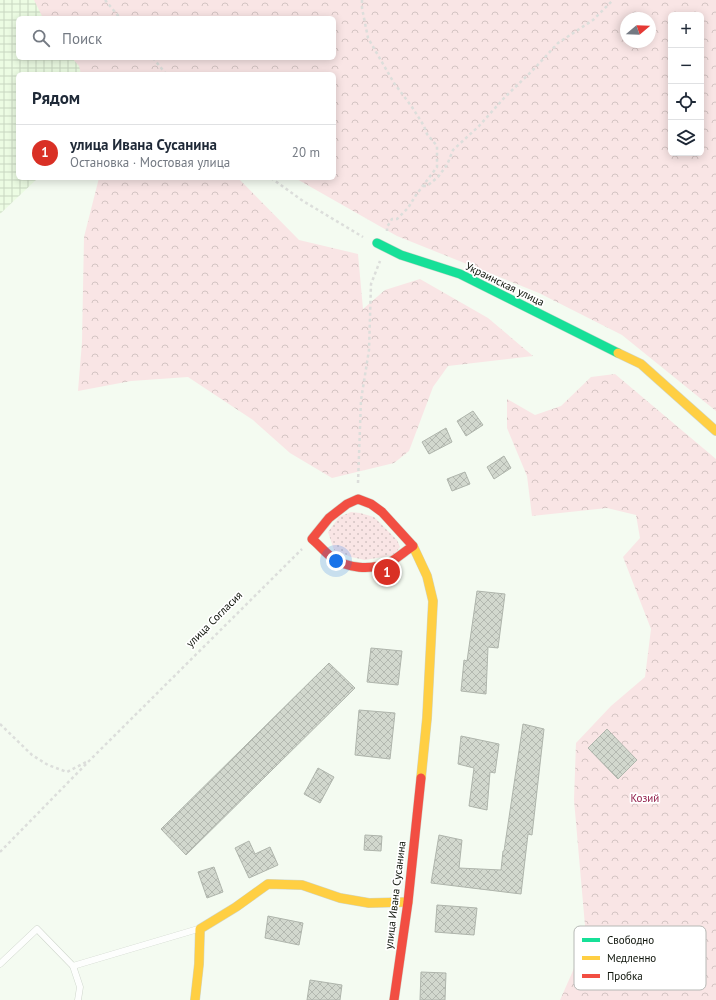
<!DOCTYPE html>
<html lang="ru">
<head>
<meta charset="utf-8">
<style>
	:root { --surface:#fff; --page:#f2f2f3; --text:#1f2937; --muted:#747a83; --line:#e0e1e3; --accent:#d93025 }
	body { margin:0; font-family:"PT Sans",sans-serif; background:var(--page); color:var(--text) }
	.controls { position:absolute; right:12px; top:12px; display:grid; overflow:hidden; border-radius:6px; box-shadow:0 2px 10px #0003 }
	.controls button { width:36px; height:36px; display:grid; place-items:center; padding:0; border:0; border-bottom:1px solid var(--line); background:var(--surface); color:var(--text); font:20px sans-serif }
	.compass { position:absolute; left:620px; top:12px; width:36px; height:36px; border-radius:50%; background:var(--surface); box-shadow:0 2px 10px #0003; rotate:71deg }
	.you { position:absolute; left:336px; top:561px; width:14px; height:14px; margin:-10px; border:3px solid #fff; border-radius:50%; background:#1a73e8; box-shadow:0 0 0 6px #1a73e833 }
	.badge { display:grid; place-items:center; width:26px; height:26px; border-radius:50%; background:var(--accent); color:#fff; font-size:13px; font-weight:700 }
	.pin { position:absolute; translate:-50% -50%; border:2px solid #fff; box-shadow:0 1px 4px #0006 }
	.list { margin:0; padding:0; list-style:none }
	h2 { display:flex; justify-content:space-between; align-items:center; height:52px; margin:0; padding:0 16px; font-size:17px }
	h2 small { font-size:13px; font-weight:400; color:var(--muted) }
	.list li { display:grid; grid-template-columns:26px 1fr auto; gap:12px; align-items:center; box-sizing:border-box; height:56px; padding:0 16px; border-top:1px solid var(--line) }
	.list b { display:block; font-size:15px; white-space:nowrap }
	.list p { margin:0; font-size:13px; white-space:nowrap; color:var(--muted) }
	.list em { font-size:13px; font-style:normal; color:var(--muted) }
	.icon { flex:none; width:22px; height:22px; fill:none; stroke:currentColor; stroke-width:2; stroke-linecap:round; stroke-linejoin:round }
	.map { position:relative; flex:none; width:716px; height:1000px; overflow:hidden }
	.search { position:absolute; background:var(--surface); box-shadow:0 2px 10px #0003; left:16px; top:16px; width:320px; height:44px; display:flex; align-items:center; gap:10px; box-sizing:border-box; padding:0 14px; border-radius:6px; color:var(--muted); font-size:15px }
	.panel { position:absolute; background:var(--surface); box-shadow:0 2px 10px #0003; left:16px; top:72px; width:320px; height:108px; border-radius:6px }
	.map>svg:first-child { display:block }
	.industrial { fill:url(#industrial-grid) }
	.grass { fill:url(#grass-dots) }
	.forest { fill:url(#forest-crowns); fill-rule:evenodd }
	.building { fill:url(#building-cross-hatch); stroke:#afb5ac }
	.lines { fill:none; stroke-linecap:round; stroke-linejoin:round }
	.lane-casing { stroke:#cfd6cc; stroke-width:7 }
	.fast-casing { stroke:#cfd6cc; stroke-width:10 }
	.slow-casing { stroke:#cfd6cc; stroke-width:10 }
	.jam-casing { stroke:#cfd6cc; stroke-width:10 }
	.path { stroke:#dcdedb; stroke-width:2.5; stroke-dasharray:3 3; stroke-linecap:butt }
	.lane { stroke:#fdfefd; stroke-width:6 }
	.fast { stroke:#16e098; stroke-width:9 }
	.slow { stroke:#ffcf43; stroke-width:9 }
	.jam { stroke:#f24e42; stroke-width:9 }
	.labels { text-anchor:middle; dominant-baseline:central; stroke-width:3.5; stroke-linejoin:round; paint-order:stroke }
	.street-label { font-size:11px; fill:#0d1309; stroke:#fff }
	.park-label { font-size:11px; fill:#921e4a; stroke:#fff }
	.key { fill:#fff; stroke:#b6b8b5; stroke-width:1 }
	.key-label { font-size:11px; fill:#0d1309 }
</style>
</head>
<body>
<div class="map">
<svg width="716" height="1000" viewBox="0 0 716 1000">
	<defs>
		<pattern id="industrial-grid" width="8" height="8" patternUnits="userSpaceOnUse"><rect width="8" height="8" fill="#ecfce3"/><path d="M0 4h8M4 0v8" fill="none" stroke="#c9d7c1"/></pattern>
		<pattern id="grass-dots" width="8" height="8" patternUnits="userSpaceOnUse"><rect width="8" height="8" fill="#f9e5e5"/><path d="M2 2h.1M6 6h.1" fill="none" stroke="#d4c4c3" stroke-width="1.8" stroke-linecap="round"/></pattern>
		<pattern id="forest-crowns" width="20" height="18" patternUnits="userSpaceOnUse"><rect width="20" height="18" fill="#f9e5e5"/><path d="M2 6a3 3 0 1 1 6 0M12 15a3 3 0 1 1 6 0" fill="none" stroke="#d4c4c3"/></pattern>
		<pattern id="building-cross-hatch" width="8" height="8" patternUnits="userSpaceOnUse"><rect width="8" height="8" fill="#d2d8ce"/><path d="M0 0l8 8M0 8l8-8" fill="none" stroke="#b3b8b0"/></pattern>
	</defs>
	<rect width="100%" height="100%" fill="#f4fbf1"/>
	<polygon class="industrial" points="0,0 85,0 100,18 18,18 18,58 132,58 145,74 18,74 18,178 38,178 0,214"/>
	<polygon class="grass" points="351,512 360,513 374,517 397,540 400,547 394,555 365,560 351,557 334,550 328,532 339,517"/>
	<g class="forest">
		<path d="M 34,0 L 716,0 L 716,411 L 622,335 L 539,293 L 397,236 L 295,178 L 334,178 L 334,74 L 179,74 L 177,72 L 176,74 L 81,74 L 79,66 L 72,58 L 334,58 L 334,18 L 43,18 ZM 671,15 L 701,15 L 701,153 L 671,153 ZM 626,18 L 650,18 L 650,42 L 626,42 Z"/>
		<polygon points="99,178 238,178 299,240 358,254 363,309 385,290 420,279 488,318 533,356 448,366 433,387 409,451 394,463 332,478 290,453 253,420 188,377 131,381 78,391 82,342 84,237"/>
		<polygon points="615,374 716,459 716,1000 560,1000 572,973 586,937 574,800 576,743 611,706 645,677 651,629 623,557 640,538 636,515 607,508 532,516 527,476 507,428 507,399 535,415 561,406 591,377"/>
	</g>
	<g class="building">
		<polygon points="473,411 483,425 466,436 457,421"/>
		<polygon points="446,428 452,442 429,454 422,442"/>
		<polygon points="504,456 511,468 494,479 487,467"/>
		<polygon points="465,472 470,484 452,491 447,479"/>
		<polygon points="477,591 505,594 498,648 488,647 486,694 461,691 464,660 467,661"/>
		<polygon points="371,648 402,651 398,685 367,682"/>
		<polygon points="329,663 355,688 186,855 161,829"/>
		<polygon points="359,710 395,713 390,759 355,755"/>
		<polygon points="523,724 544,729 532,835 528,834 521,894 431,883 439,835 462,840 459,868 501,870 503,851 504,851"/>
		<polygon points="607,729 637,760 618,779 588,748"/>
		<polygon points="461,736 499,744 495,773 490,772 487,810 469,806 474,768 458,764"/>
		<polygon points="318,768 334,777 320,803 304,794"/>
		<polygon points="365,835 382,836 381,851 364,850"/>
		<polygon points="249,841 255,854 270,847 278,865 249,878 235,848"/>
		<polygon points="214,867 223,892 207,898 198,872"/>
		<polygon points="437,905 477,908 474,935 435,932"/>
		<polygon points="268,916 303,923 299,945 265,938"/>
		<polygon points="421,972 446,973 445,1000 420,1000"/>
		<polygon points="310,980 342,985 340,1000 307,1000"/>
	</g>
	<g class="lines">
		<g class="lane-casing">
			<g id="lane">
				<polyline points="0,964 37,929 73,966 80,987 78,1000"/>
				<polyline points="73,966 198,929"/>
			</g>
		</g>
		<g class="fast-casing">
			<polyline id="fast" points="377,243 401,255 460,274 618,353"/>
		</g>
		<g class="slow-casing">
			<g id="slow">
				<polyline points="618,353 641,364 716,431"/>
				<polyline points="413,546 427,576 433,601 427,718 421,778"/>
				<polyline points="195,1000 199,964 200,929 236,907 268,884 302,885 340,898 369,903 408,902"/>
			</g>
		</g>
		<g class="jam-casing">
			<g id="jam">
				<path d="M 413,546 L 382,512 L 371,504 L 358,499 L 347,504 L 329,518 L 312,539 C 318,544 324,551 330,556 C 347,569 371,571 390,562 C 398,558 405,551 413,546"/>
				<polyline points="394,1000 408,902 421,778"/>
			</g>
		</g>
		<g class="path">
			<polyline points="105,0 120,18"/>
			<polyline points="362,0 362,8 368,38 394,83 412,107 424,126 427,134 437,146 437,167 416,195 408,208 397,219 392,219 387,227 387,231"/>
			<polyline points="153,58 166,74"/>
			<polyline points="271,178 303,201 363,237"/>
			<polyline points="423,186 427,186 438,177 447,165 453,150 479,126 505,97 533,70 558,43 593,20 613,0"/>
			<polyline points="358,483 361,400 369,350 371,284 380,261"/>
			<polyline points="0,724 32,755 48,765 67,772 88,761"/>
			<polyline points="0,852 90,760 302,549"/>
		</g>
		<use href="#lane" class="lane"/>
		<use href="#fast" class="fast"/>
		<use href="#slow" class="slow"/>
		<use href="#jam" class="jam"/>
	</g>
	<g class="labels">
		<g class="street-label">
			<text transform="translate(505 284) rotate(26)">Украинская улица</text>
			<text transform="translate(214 619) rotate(-45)">улица Согласия</text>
			<text transform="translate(395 895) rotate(-83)">улица Ивана Сусанина</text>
		</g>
		<g class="park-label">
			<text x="645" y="798">Козий</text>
		</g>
	</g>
	<rect x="574" y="926" width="132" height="64" rx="6" class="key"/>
	<rect x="582" y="938" width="18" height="4" fill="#16e098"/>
	<rect x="582" y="956" width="18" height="4" fill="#ffcf43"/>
	<rect x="582" y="974" width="18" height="4" fill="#f24e42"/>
	<g class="key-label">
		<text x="607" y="944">Свободно</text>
		<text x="607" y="962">Медленно</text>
		<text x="607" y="980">Пробка</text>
	</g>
</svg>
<div class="controls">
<button>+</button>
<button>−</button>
<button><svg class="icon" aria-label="locate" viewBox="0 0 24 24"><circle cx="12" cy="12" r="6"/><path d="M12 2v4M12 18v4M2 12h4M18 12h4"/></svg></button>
<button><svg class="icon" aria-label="layers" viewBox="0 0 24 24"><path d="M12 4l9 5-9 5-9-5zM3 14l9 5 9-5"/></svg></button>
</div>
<svg class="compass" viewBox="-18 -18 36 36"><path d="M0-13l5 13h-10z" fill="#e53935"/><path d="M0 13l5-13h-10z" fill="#747a83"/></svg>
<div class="you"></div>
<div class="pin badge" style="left:387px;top:572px">1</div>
<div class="search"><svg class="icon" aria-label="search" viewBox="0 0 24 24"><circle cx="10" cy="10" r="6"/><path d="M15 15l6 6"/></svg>Поиск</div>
<section class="panel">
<h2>Рядом<small></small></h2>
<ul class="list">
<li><span class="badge">1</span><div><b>улица Ивана Сусанина</b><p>Остановка · Мостовая улица</p></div><em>20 m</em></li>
</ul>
</section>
</div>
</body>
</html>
